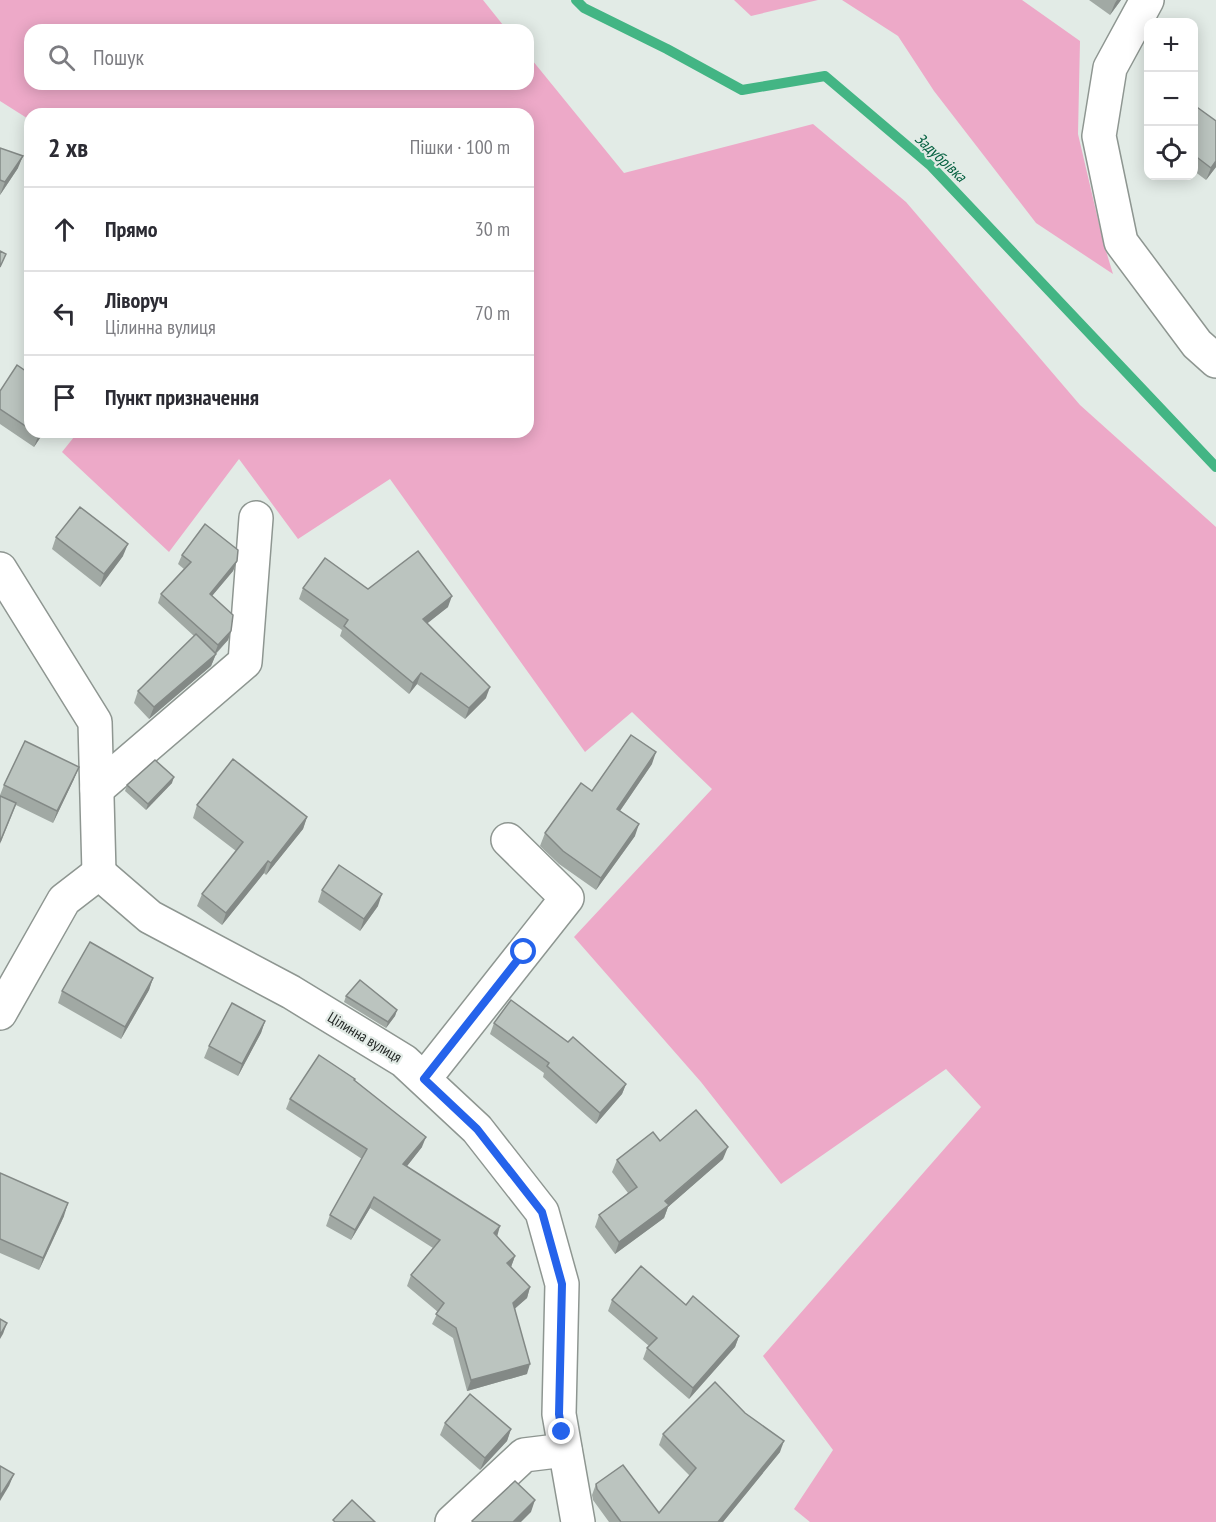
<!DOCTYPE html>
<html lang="uk">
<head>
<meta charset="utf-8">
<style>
	:root { --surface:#fff; --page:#f2f2f3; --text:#2b2b33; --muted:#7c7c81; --line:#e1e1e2 }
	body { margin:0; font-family:"PT Sans Narrow",sans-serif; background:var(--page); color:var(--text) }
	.controls { position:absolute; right:18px; top:18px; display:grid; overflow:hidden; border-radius:12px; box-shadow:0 3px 15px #0003 }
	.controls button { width:54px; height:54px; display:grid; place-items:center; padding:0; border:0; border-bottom:2px solid var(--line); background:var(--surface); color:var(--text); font:30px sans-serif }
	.stop { position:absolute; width:18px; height:18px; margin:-14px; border:4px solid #2563eb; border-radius:50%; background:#fff }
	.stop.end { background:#2563eb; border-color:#fff; box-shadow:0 2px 6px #0008 }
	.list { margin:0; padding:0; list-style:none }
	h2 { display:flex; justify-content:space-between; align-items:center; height:78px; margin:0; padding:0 24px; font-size:26px }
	h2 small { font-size:20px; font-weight:400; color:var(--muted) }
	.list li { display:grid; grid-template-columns:39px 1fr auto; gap:18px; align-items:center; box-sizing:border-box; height:84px; padding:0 24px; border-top:2px solid var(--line) }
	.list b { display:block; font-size:22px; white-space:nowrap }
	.list p { margin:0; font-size:20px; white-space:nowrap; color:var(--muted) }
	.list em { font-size:20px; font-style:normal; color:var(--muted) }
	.icon { flex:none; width:33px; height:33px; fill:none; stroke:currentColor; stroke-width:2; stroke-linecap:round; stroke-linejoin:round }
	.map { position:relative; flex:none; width:1216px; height:1522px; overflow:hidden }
	.search { position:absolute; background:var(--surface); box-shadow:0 3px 15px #0003; left:24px; top:24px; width:510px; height:66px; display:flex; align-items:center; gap:15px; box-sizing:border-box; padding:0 21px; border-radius:18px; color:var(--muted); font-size:22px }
	.panel { position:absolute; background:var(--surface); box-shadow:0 3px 15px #0003; left:24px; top:108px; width:510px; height:330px; border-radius:18px }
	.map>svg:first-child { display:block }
	.green { fill:#eda9c8 }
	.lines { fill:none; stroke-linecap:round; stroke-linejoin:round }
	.stream { stroke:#43b584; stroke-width:10 }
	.minor-casing { stroke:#8e9691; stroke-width:36 }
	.minor { stroke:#fff; stroke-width:33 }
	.wall { fill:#a1a9a4 }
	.shaded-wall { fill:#838986 }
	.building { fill:#bbc4bf; stroke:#838986; stroke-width:1.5 }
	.route { stroke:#2563eb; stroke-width:8 }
	.labels { text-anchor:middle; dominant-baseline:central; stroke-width:4.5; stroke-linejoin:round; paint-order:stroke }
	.street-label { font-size:15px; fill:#242826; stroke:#e2ebe6 }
	.water-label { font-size:16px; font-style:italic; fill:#066141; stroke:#e2ebe6 }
</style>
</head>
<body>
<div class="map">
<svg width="1216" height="1522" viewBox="0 0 1216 1522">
	<rect width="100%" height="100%" fill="#e2ebe6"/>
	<g class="green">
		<polygon points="0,0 483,0 507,30 30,30 30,84 528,84 528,55 624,173 813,124 906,202 1080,405 1216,527 1216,1522 810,1522 794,1509 833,1450 763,1356 981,1107 946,1069 781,1184 701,1082 574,937 712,789 632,712 585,752 390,479 298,539 239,459 169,552 62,452 78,432 528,432 528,114 30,114 30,120 0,101"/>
		<polygon points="734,0 818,0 751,16"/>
		<polygon points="842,0 1022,0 1080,41 1078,134 1103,241 1113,274 1036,223 934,91 898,36"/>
	</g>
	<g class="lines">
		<polyline class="stream" points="576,0 584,8 667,49 742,90 825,76 931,166 1216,467"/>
		<g class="minor-casing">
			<g id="minor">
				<polyline points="1147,0 1110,68 1099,136 1121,242 1197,344 1216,361"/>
				<polyline points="0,569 95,722 99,873"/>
				<polyline points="97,789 245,662 256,518"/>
				<polyline points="99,873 150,917 291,992 404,1061 477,1129 542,1212 562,1284 559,1414 578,1522"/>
				<polyline points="0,1013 64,900 99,873"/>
				<polyline points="424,1079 567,898 508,840"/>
				<polyline points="452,1522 524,1455 565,1450"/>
			</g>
		</g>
		<use href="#minor" class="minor"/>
	</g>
	<g class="wall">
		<polygon points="1089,0 1121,0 1110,15"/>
		<polygon points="1194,105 1216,121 1216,167 1206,180 1194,171"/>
		<polygon points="0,148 18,168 0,195"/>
		<polygon points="30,374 30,432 44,432 34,447 0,424 0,391"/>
		<polygon points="56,537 123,556 100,587 52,549"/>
		<polygon points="182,555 237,561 233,571 212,596 231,631 228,640 216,654 211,666 149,719 134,703 138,691 194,636 158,603 161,594 184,569 178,564"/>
		<polygon points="303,588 448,607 427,623 486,698 465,719 417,684 409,694 340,636 342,630 299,599"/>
		<polygon points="652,764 620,811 635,836 596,890 559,864 540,846 545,833 592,791"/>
		<polygon points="74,779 53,823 16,805 0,844 0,795 4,785"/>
		<polygon points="172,783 146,810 125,791 127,785"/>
		<polygon points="197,805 307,817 303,829 266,875 264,873 222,925 197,906 202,894 236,851 193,818"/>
		<polygon points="322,890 378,906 360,931 318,902"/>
		<polygon points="153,978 149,990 121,1039 58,1003 62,991"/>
		<polygon points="346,996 397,1010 395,1016 386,1028 344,1002"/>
		<polygon points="265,1021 261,1033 238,1076 204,1058 209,1046"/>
		<polygon points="494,1023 626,1084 622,1094 596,1124 543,1077 544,1073 490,1034"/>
		<polygon points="354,1080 422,1147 407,1166 497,1237 515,1256 511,1267 530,1287 527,1298 515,1308 527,1374 467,1391 453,1338 432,1324 438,1312 407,1286 411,1275 433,1248 370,1208 351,1240 326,1226 330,1215 362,1159 286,1109 290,1099"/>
		<polygon points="660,1141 723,1159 668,1207 664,1218 615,1254 595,1227 599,1215 628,1193 612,1172 617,1160"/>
		<polygon points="0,1173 64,1216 39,1270 0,1253"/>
		<polygon points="612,1300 739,1336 735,1347 689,1399 643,1359 647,1348 649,1346 608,1311"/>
		<polygon points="445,1423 511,1429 507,1441 480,1470 440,1435"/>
		<polygon points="663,1434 780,1452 723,1522 609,1522 593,1500 592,1495 596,1484 659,1513 690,1476 659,1445"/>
	</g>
	<g class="shaded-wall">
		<polygon points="1117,0 1121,0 1110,15 1115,3"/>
		<polygon points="23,156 18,168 0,195 5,182"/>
		<polygon points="1216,161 1216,167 1206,180 1211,168"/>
		<polygon points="40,432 44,432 34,447 39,434"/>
		<polygon points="128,544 123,556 100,587 104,574"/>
		<polygon points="237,561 233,571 206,603 210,594"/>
		<polygon points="452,596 448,607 419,630 423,619"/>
		<polygon points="231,631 228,640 214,655 218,645"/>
		<polygon points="216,654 211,666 149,719 154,707"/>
		<polygon points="421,673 417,684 409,694 413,683"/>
		<polygon points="490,687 486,698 465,719 469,708"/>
		<polygon points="656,752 652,764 613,821 617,809"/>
		<polygon points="79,767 74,779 53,823 57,811"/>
		<polygon points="174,777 172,783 146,810 148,804"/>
		<polygon points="307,817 303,829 266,875 271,863"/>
		<polygon points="639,824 635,836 596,890 601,878"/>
		<polygon points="268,861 264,873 222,925 226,913"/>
		<polygon points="382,894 378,906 360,931 364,919"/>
		<polygon points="153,978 149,990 121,1039 125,1027"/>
		<polygon points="397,1010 395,1016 386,1028 388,1022"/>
		<polygon points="265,1021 261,1033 238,1076 242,1064"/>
		<polygon points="626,1084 622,1094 596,1124 600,1113"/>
		<polygon points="426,1137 422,1147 400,1175 403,1164"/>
		<polygon points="728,1147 723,1159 668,1207 664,1218 615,1254 619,1242"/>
		<polygon points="374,1197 370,1208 351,1240 355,1230"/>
		<polygon points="68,1203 64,1216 39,1270 43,1258"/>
		<polygon points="500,1226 497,1237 494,1233"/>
		<polygon points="515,1256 511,1267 507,1263"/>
		<polygon points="530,1287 527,1298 510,1313 513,1303"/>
		<polygon points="7,1323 3,1334 0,1339 0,1335"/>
		<polygon points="739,1336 735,1347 689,1399 693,1388"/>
		<polygon points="530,1364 527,1374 467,1391 471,1380"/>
		<polygon points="511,1429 507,1441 480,1470 485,1458"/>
		<polygon points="784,1441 780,1452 723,1522 718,1522"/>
		<polygon points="14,1474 9,1486 0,1501 0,1496"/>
		<polygon points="535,1500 531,1512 521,1522 513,1522"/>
	</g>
	<g class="building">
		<polygon points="1194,105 1216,121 1216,161 1211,168 1194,155"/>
		<polygon points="0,148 23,156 5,182 0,180"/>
		<polygon points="0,251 6,254 0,267"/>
		<polygon points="17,365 30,374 30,429 0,409 0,391"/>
		<polygon points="80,507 128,544 104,574 56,537"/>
		<polygon points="205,524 238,550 237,561 210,594 233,615 231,631 218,645 161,594 191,562 182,555"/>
		<polygon points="418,551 452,596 423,619 490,687 469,708 421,673 413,683 344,626 348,620 303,588 325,558 368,589"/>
		<polygon points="196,634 216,654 154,707 138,691"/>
		<polygon points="631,735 656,752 617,809 639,824 601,878 563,851 545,833 581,783 592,791"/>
		<polygon points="25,741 79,767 57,811 4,785"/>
		<polygon points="233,759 307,817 271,863 268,861 226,913 202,894 243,842 197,805"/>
		<polygon points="155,760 174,777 148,804 127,785"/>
		<polygon points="0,796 16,803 0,842"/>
		<polygon points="339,865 382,894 364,919 322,890"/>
		<polygon points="90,942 153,978 125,1027 62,991"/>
		<polygon points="360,980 397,1010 388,1022 346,996"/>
		<polygon points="511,1000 568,1042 573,1037 626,1084 600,1113 547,1066 549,1063 494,1023"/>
		<polygon points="232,1003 265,1021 242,1064 209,1046"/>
		<polygon points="319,1055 355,1079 354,1080 426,1137 403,1164 500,1226 494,1233 515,1256 507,1263 530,1287 513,1303 530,1364 471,1380 456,1328 436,1314 444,1303 411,1275 440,1240 374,1197 355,1230 330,1215 367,1149 290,1099"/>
		<polygon points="696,1110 728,1147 665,1201 669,1205 619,1242 599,1215 637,1187 617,1160 653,1132 660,1141"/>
		<polygon points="0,1173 68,1203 43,1258 0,1239"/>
		<polygon points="641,1266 686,1305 693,1296 739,1336 693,1388 647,1348 657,1338 612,1300"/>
		<polygon points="0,1319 7,1323 0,1335"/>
		<polygon points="715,1382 745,1413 784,1441 718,1522 621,1522 597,1489 596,1484 623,1465 659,1513 696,1468 663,1434"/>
		<polygon points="470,1394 511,1429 485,1458 445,1423"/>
		<polygon points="0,1466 14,1474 0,1496"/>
		<polygon points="515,1481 535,1500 513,1522 473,1522 472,1521"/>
		<polygon points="352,1500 375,1522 335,1522 333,1520"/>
	</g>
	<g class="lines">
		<polyline class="route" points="524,952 424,1079 477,1129 542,1212 562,1284 559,1414 562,1432"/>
	</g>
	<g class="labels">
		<g class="street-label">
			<text transform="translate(365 1037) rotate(31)">Цілинна вулиця</text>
		</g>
		<g class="water-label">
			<text transform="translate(941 157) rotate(43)">Задубрівка</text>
		</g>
	</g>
</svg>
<div class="controls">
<button>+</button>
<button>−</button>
<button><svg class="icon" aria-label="locate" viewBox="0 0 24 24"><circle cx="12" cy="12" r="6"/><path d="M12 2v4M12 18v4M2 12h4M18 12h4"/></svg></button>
</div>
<div class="stop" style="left:524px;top:952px"></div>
<div class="stop end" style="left:562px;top:1432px"></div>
<div class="search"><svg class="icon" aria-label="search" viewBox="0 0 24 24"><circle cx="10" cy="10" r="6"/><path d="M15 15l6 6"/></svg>Пошук</div>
<section class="panel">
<h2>2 хв<small>Пішки · 100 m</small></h2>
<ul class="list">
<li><svg class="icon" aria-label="ahead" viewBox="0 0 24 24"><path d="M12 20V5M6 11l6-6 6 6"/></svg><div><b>Прямо</b></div><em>30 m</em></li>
<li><svg class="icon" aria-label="left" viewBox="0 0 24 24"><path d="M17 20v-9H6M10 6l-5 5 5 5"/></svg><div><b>Ліворуч</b><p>Цілинна вулиця</p></div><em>70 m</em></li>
<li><svg class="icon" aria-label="arrive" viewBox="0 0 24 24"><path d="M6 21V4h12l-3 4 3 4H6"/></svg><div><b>Пункт призначення</b></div></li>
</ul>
</section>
</div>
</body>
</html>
